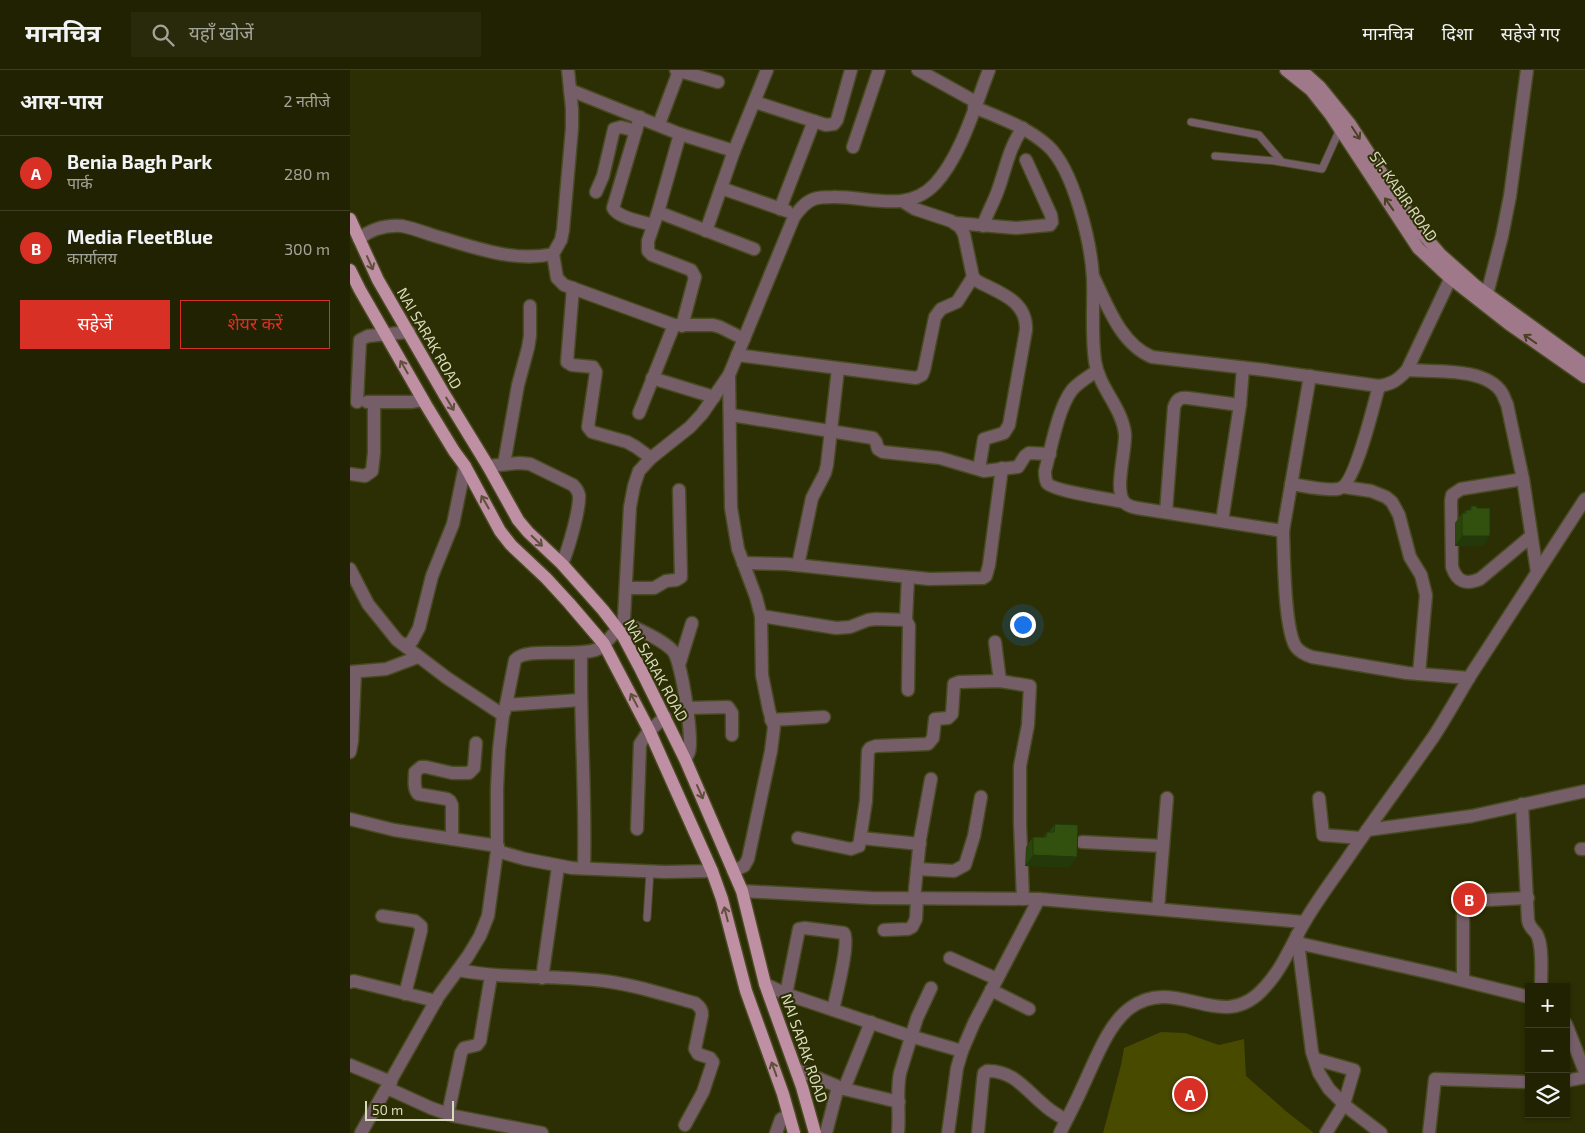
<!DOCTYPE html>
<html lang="hi">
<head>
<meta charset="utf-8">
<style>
	:root { --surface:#212202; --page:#292a0c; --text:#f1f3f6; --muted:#a2a499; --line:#3e3f24; --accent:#d93025 }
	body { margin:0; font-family:"Exo 2","Noto Sans Devanagari",sans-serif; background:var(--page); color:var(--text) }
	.controls { position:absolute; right:15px; bottom:15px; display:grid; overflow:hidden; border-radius:0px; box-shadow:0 1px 4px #0004 }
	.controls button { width:45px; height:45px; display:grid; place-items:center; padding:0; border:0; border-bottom:1px solid var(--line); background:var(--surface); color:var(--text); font:25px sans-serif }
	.scale { position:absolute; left:15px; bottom:12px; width:89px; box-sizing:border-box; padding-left:5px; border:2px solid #d8dbbe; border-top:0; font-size:14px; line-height:18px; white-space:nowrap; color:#d8dbbe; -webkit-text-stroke:4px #2c2e03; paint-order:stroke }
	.you { position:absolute; left:672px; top:554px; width:18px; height:18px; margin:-12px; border:4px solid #fff; border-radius:50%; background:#1a73e8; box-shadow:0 0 0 8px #1a73e833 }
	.badge { display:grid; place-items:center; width:32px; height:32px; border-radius:50%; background:var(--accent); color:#fff; font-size:16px; font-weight:700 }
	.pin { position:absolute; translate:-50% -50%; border:2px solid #fff; box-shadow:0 1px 5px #0006 }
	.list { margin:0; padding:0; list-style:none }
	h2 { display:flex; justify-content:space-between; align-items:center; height:65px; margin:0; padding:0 20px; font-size:21px }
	h2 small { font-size:16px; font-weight:400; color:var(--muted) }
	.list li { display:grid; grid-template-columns:32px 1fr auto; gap:15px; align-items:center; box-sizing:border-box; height:75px; padding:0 20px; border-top:1px solid var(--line) }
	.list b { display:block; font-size:19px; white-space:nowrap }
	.list p { margin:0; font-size:16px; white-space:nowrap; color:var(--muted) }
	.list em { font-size:16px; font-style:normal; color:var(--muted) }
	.actions { display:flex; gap:10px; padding:15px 20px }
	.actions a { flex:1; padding:11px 0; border:1px solid var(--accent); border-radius:0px; text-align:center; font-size:18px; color:var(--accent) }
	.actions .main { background:var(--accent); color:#fff }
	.icon { flex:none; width:28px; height:28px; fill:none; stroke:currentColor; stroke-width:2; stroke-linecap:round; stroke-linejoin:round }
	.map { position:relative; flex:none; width:1235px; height:1063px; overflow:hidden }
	header { display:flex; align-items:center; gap:30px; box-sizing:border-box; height:70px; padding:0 25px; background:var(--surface); border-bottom:1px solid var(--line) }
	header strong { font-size:24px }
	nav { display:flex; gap:28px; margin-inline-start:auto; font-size:18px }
	.search { width:350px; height:45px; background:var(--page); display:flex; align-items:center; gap:12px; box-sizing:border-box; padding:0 18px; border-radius:0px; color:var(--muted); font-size:19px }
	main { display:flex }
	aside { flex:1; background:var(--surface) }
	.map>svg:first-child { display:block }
	.park { fill:#484a00 }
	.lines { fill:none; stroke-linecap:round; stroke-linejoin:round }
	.lane-casing { stroke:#484a21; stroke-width:9 }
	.street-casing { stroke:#484a21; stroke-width:15 }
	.secondary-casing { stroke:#484a21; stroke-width:15 }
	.primary-casing { stroke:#484a21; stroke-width:15 }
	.lane { stroke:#755e67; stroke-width:7 }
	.street { stroke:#755e67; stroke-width:12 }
	.secondary { stroke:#9f7989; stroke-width:12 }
	.primary { stroke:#bf8fa3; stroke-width:12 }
	.wall { fill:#2b460c }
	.shaded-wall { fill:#23390a }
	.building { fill:#32510e; stroke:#23390a }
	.oneway { stroke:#494124 }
	.oneway2 { stroke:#5f503b }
	.labels { text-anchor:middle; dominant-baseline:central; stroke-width:4; stroke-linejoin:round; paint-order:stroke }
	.street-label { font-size:15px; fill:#d8dbbe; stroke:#2c2e03 }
</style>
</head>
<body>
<header>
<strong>मानचित्र</strong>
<div class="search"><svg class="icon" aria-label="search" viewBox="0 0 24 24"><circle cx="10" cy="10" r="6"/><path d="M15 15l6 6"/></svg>यहाँ खोजें</div>
<nav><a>मानचित्र</a><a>दिशा</a><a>सहेजे गए</a></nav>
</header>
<main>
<aside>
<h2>आस-पास<small>2 नतीजे</small></h2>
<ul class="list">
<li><span class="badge">A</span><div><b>Benia Bagh Park</b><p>पार्क</p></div><em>280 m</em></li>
<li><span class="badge">B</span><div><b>Media FleetBlue</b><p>कार्यालय</p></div><em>300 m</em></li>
</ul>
<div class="actions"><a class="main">सहेजें</a><a>शेयर करें</a></div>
</aside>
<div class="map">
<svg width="1235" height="1063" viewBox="0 0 1235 1063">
	<rect width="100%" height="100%" fill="#2c2e03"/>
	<polygon class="park" points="811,962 835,963 869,975 894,969 896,1006 937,1042 964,1063 753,1063 771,995 774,978"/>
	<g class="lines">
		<g class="lane-casing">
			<g id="lane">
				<polyline points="841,52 909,65 932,92"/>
				<polyline points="865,86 925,91 972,99 990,59"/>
				<polyline points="297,848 300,801"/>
			</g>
		</g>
		<g class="street-casing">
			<g id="street">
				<polyline points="326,0 368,12"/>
				<polyline points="568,0 626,32"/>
				<polyline points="220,20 330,64 308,142 404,179"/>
				<polyline points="405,32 476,55 484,54 487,50 501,0"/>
				<path d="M 624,37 C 650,48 677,57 698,76 C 724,100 741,173 743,208 C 744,236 741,263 745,291 C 749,318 772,337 775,364 C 776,381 764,419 774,432 C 777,436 783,437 787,438 L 933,461 C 934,485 934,559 946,577 C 950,582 956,585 962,587 L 1057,603 L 1119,608"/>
				<path d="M 290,47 L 263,138 C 268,148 293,152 303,155"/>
				<polyline points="309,54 329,1"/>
				<polyline points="330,64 384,81 356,161"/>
				<polyline points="503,77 529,0"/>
				<polyline points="384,81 417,0"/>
				<polyline points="371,118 437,141"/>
				<polyline points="246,122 253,106 264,59 271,57 286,61"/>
				<path d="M 552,131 L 565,139 L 601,151 L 610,157 L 614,164 L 623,207 L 627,211 C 649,223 677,230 676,260 L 659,355 L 654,363 L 634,369 L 629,399"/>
				<polyline points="430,139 464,51"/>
				<polyline points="308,142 298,171 298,181 302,185 341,200 345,207 332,256"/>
				<polyline points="605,153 666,158 700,155 702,152 701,145 676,90"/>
				<path d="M 633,156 C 637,143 644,132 648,120 C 656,98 659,77 673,58"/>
				<path d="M 9,169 C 21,159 37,155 52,156 C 62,158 73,162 82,165 C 120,176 163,193 203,184 L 211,170 L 213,160 L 222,58 L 222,39 L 218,0"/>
				<polyline points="203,184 207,208 214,215 324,255 363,255 370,257 394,269"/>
				<path d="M 744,208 C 758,237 771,274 802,287 L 915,300 L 1029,316 C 1042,314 1048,310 1057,300 L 1105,199"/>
				<polyline points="223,218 217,292 222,295 243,297 246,302 238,357 242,362 277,372 286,377 301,388"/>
				<polyline points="1137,224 1152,166 1160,126 1177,0"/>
				<polyline points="387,285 566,308 572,305 574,300 585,247 591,239 607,232 623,207"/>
				<path d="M 1057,300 C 1084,302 1136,297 1152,323 C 1154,326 1155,331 1157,334 L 1173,409 L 1187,502"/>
				<path d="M 747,301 C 738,307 729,312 722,320 C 708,338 701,379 695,401 C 695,405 695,409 697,413 C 703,421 760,429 774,432"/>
				<polyline points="379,305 381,438 388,479 406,527 411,546 412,605 419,640 424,657 421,681 398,789 394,796 383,801"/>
				<polyline points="302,308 364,327"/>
				<polyline points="7,332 10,270 18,266 59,262"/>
				<polyline points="17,332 61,332 73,330"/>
				<polyline points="289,343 324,255"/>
				<polyline points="381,345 523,368 526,372 528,379 533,382 590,388 634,401 668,397 675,386 679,383 700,384"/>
				<polyline points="154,394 168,315 178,278 180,266 180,236"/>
				<path d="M 138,396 L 169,393 L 180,394 L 223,415 C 226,418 228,420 229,425 C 230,440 218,480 212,494"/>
				<polyline points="0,404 15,406 22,401 24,383 24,332"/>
				<path d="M 1173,409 L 1111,419 L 1102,425 L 1101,431 L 1102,497 C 1107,512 1116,515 1130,509 L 1180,467"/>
				<path d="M 941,414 C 954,416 975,421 988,419 C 1005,417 1024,333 1029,316"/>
				<polyline points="994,417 1021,421 1036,427 1042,432 1049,445 1060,487 1071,505 1076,525 1069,604"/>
				<path d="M 816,442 L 824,337 C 827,329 830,327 838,328 L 890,335"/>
				<polyline points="872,451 890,335 893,298"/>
				<polyline points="933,461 960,306"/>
				<polyline points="393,493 436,494 579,509 633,508 636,506 639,495 652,398"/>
				<polyline points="448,495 462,428 475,403 477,395 488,299"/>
				<polyline points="0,499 18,534 47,570 97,608 153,645 149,679 147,719 147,781 138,846 130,866 118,886 88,927 11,1063"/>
				<polyline points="276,518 304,518 316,511 326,510 331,507 329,420"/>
				<polyline points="411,546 486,558 500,557 518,550 526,549 556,550 559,556 558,620"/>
				<polyline points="556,550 558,507"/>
				<path d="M 273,552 C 287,559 312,569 323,581 C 332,592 343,668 339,682 C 339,683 336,688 335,689"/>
				<path d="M 273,566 L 280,437 L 284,416 L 289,401 L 301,388 L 340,357 L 352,344 L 379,305 L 444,147 C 449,140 455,132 464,129 C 469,127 477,127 483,127 C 518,126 557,144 585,114 C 611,86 625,36 639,0"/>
				<polyline points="645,572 650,611"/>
				<polyline points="55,576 62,571 69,558 82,506 103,454 115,396"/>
				<path d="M 231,584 C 230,655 236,727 234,798"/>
				<polyline points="329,595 342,553"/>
				<polyline points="0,602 36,599 68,587"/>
				<path d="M 156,635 L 165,590 C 175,576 227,588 248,579 C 255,575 261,566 267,560"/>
				<polyline points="336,638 378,637 382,643 382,665"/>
				<polyline points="154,643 156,635 230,630"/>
				<polyline points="421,650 474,647"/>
				<polyline points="0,682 2,671 5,602"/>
				<polyline points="969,728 973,765 1011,768"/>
				<path d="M 1172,734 L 1178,850 C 1179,859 1186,860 1188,867 C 1193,880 1191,903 1191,917"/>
				<polyline points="0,749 44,760 148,776"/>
				<polyline points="287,759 290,674 298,662 315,647"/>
				<polyline points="1017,760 1122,746 1235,721"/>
				<polyline points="448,768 501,779 509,776 516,731 518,681 520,678 526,676 578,674 583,668 585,649 598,648 602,644 604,614 609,612 650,611 680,616 678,655 670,696 670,754 673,829"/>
				<polyline points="511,768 570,774"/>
				<path d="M 102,769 L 102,735 L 100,731 L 97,729 L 68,724 C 63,718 65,709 65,702 L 71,697 L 76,697 L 102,703 L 119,703 L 124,698 L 126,673"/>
				<polyline points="732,772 813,776"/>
				<polyline points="1231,779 1235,779"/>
				<polyline points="147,781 175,789 222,798 315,802 362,801"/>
				<polyline points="567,799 604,801 615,795 624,766 631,727"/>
				<polyline points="392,821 521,828 689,829 954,852"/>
				<polyline points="564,829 570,769 581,709"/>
				<polyline points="808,839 817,728"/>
				<polyline points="32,846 65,851 71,856 71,861 55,924"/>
				<polyline points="534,860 558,859 562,857 566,849 567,829"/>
				<polyline points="947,865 962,982 969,1003 979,1019 997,1037 1031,1063"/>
				<polyline points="948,873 1086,904 1179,927"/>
				<polyline points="600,888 647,909"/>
				<path d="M 108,900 C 154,909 198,905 245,910 C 279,913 312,924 345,933 C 350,937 352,939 352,945 L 345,979 L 348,984 L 360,988 L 363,992 L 353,1022 L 335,1055"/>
				<polyline points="192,908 208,797"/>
				<polyline points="1113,910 1113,834 1117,831 1178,828"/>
				<polyline points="0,912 4,911 86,931"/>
				<polyline points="415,914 436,924 560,966 612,981"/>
				<polyline points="641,920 679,939"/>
				<path d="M 436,924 L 449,859 L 455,858 L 494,863 C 500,873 486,925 483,940"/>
				<polyline points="1216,954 1235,1002"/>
				<polyline points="965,989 1004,1000 994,1034 976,1063"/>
				<polyline points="0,995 41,1012"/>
				<polyline points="446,999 494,1019 549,1032"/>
				<polyline points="1216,1011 1235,1007"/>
				<polyline points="37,1018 81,1038 104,1046 192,1063"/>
				<polyline points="494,1019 521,952"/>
				<polyline points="98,1044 111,983 114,978 127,975 130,971 141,906"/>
				<polyline points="426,1063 431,1049 439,1045"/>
				<polyline points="476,1063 488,1017"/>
				<path d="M 548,1063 C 550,1043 546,1023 550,1003 L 567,948 L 581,918"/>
				<polyline points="598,1063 607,998 612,981 624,953 689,829"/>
				<path d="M 628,1063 L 633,1010 L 634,1003 L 637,1001 C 663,1000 676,1020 693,1034 C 700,1041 708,1045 716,1050"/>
				<path d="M 710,1063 C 718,1047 726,1032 733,1016 C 745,991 758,954 780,938 C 828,903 872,967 915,917 C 932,899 941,875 954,853 C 966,832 981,812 995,792 C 1024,749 1055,708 1084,666 C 1097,646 1108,626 1120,606 C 1158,547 1196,488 1235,429"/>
				<polyline points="1079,1063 1085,1009 1179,1012"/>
			</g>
		</g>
		<g class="secondary-casing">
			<g id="secondary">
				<polyline points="936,0 961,20 980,44 1068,178 1099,207 1159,254 1235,307"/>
				<polyline points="951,0 970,17 1000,54 1066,156 1090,184 1125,215 1235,295"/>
			</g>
		</g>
		<g class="primary-casing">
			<g id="primary">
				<polyline points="0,149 28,210 94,324 138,396 168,450 178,462 212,494 253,540 273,566 291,600 335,689 392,821 415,914 452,1017 465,1063"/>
				<polyline points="0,200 10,220 76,335 104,381 115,396 150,461 161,475 196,508 219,533 254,574 299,660 362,801 372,829 396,921 433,1024 444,1063"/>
			</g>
		</g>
		<use href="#lane" class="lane"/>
		<use href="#street" class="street"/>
		<use href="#secondary" class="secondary"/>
		<use href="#primary" class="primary"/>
	</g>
	<g class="wall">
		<polygon points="1121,436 1133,476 1105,476 1105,453 1112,443 1113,443 1116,440 1119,440"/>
		<polygon points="705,754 720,797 675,796 676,777 683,767 693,767 697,762 699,762"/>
	</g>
	<g class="shaded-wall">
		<polygon points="1112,466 1140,466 1133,476 1105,476"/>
		<polygon points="683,785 727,787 720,797 675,796"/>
	</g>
	<g class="building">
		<polygon points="1121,436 1127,436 1127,438 1140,438 1140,466 1112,466 1112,443 1116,443 1116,440 1121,440"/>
		<polygon points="705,754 728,755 727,787 683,785 683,767 696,767 697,762 704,762"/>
	</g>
	<defs><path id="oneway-shaft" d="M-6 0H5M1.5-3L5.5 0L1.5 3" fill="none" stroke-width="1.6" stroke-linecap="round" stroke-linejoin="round" transform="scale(1.25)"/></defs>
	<g class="oneway">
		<use href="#oneway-shaft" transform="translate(1006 63) rotate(57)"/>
		<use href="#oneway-shaft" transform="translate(1039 134) rotate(-125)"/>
		<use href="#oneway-shaft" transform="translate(1180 269) rotate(-145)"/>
	</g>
	<g class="oneway2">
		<use href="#oneway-shaft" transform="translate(20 193) rotate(66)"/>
		<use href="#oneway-shaft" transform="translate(54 297) rotate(-120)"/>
		<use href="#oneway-shaft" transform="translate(100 334) rotate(59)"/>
		<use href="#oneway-shaft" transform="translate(135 432) rotate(-120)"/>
		<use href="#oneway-shaft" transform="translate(187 471) rotate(44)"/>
		<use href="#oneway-shaft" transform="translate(284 630) rotate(-118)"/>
		<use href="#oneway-shaft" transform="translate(350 722) rotate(66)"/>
		<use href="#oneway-shaft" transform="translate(376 844) rotate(-104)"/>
		<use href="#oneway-shaft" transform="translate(424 999) rotate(-110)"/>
	</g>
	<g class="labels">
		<g class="street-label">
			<text transform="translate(1054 126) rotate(55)">ST. KABIR ROAD</text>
			<text transform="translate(80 268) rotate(60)">NAI SARAK ROAD</text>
			<text transform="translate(307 600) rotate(61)">NAI SARAK ROAD</text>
			<text transform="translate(455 978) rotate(71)">NAI SARAK ROAD</text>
		</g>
	</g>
</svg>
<div class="controls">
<button>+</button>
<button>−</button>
<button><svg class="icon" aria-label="layers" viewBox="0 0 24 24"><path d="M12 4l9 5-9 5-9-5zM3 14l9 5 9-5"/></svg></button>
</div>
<div class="scale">50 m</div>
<div class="you"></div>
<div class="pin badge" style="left:840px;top:1024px">A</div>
<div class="pin badge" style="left:1119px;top:829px">B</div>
</div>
</main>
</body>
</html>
